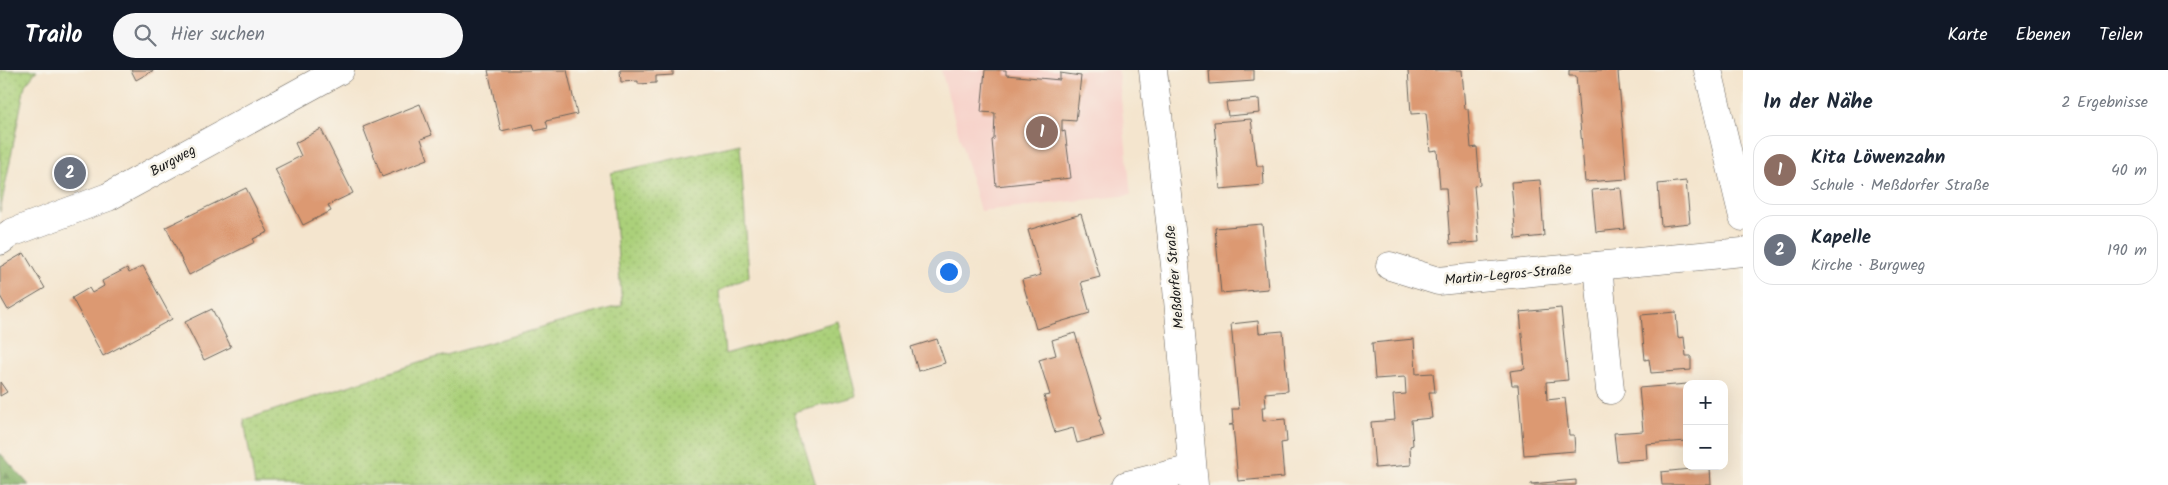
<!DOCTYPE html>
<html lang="de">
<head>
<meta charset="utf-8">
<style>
	:root { --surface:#fff; --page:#f6f6f7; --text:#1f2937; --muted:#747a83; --line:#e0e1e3; --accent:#111827 }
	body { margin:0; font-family:Kalam,sans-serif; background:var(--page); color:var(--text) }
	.controls { position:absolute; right:15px; bottom:15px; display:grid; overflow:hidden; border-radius:10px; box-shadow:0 5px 20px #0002 }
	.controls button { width:45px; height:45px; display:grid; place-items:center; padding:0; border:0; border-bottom:1px solid var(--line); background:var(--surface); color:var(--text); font:25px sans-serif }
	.you { position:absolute; left:948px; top:201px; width:18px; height:18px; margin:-12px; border:4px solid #fff; border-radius:50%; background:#1a73e8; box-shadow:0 0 0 8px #1a73e833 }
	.badge { display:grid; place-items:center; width:32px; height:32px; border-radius:50%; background:var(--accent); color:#fff; font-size:16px; font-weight:700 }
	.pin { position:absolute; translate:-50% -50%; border:2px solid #fff; box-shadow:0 1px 5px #0006 }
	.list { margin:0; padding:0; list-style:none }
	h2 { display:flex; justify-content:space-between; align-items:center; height:65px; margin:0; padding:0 20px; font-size:21px }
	h2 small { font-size:16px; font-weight:400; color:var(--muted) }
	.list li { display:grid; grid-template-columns:32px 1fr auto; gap:15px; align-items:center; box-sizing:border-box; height:70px; margin:0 10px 10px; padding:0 10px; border:1px solid var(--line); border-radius:20px }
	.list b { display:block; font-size:19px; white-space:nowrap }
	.list p { margin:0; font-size:16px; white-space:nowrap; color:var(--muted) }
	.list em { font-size:16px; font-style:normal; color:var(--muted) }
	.icon { flex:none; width:28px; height:28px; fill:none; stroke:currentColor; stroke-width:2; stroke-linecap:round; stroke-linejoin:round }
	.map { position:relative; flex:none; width:1743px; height:415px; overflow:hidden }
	header { display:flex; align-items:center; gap:30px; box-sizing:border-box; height:70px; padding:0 25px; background:var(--accent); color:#fff }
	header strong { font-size:24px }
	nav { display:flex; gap:28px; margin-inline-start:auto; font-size:18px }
	.search { width:350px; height:45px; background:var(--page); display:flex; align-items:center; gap:12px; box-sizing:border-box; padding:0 18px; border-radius:28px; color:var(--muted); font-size:19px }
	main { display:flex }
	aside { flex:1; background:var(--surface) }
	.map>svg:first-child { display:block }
	.built { fill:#f7d1c9 }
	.grass { fill:url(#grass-dots); stroke:#64764b }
	.forest { fill:url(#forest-firs); stroke:#526743 }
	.building { fill:#dc9972 }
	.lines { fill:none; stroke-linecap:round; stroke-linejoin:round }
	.minor-casing { stroke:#68625a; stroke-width:29 }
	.minor { stroke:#fff; stroke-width:28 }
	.labels { text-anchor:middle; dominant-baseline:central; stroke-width:5; stroke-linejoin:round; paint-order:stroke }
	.street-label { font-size:14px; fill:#1c1c1c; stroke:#f7f3e8 }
</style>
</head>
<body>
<header>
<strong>Trailo</strong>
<div class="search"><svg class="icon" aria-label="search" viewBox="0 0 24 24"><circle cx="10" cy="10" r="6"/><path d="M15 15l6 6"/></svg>Hier suchen</div>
<nav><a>Karte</a><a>Ebenen</a><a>Teilen</a></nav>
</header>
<main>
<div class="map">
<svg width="1743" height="415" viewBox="0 0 1743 415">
	<defs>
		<pattern id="grass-dots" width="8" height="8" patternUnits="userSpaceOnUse" patternTransform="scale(1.25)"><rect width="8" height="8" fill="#abd07a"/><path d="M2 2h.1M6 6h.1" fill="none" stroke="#93b269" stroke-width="1.8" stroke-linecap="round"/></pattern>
		<pattern id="forest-firs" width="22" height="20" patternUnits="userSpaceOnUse" patternTransform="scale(1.25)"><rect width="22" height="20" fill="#88b26a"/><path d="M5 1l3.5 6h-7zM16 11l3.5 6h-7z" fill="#6e9056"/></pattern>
	</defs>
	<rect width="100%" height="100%" fill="#f7f3e8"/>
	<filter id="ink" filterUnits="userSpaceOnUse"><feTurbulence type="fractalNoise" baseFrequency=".02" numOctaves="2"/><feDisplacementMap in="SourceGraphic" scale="10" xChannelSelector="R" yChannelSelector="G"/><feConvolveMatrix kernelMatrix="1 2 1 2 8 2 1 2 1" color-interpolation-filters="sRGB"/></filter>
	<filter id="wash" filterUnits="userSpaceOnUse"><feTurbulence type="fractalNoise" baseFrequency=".0096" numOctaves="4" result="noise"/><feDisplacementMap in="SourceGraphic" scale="20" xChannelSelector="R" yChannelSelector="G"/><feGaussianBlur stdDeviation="1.12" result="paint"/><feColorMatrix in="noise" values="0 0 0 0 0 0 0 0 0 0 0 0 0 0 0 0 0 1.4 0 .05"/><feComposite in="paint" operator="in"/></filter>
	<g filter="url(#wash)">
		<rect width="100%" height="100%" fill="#f4e5ce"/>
		<polygon class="built" points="941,0 1118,0 1131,125 980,141"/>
		<g class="grass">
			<polygon points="0,0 37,0 25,15 0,142"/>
			<polygon points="740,74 749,207 719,221 725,284 838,251 856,326 794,343 816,415 255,415 244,350 428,290 622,235 611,103"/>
		</g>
		<polygon class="forest" points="0,383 29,415 0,415"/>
		<g id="blocks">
			<g class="building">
				<polygon points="131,0 154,0 136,10"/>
				<polygon points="488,0 567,0 577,44 546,51 548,58 535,61 533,54 501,61"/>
				<polygon points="620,0 673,0 673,5 656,6 656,13 638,14 638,11 621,12"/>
				<polygon points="985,0 1006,0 1006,5 1060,10 1060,3 1081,6 1076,51 1062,50 1062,62 1065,61 1071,108 996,116 992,70 994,69 995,43 981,42"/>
				<polygon points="1209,0 1254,0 1254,11 1210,14"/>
				<polygon points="1408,0 1462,0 1465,39 1468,39 1471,78 1477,77 1480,115 1474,116 1479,172 1450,174 1446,118 1440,118 1437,80 1430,81 1426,43 1411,44"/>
				<polygon points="1569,0 1624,0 1618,2 1627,109 1585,112 1576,6 1569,6"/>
				<polygon points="1259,29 1260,43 1228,46 1226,32"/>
				<polygon points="420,34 432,65 421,69 428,89 382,107 363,57"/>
				<polygon points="1251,49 1257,96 1263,96 1264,115 1220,119 1214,52"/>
				<polygon points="321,59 353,123 328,135 331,141 303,155 275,99 301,86 295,73"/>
				<polygon points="73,90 82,93 83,101 65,114 57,99"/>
				<polygon points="1540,110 1544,166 1516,169 1511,112"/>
				<polygon points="1686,111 1690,153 1661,156 1658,114"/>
				<polygon points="246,118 268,162 253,169 255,172 189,205 166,157"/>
				<polygon points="1621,118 1625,159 1596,162 1592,120"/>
				<polygon points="1081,144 1100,207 1081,212 1090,243 1036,259 1022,210 1041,205 1028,160"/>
				<polygon points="1262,154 1268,219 1221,223 1215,158"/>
				<polygon points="24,183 45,218 8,240 0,226 0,197"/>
				<polygon points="143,196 172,249 103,286 72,228 89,218 92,223 104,216 102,211 127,198 129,203"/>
				<polygon points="1561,238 1568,310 1546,312 1547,330 1565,328 1569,365 1574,365 1575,381 1524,385 1518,315 1512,315 1510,301 1525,299 1520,242"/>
				<polygon points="212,239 231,277 204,290 185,252"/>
				<polygon points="1676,242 1678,268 1684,267 1686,286 1691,286 1691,300 1651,303 1649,289 1645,290 1641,245"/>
				<polygon points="1258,251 1259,263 1283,261 1288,321 1265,323 1266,337 1262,337 1263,351 1285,349 1287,372 1281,373 1284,407 1238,411 1233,355 1229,355 1233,354 1232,339 1239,339 1231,254"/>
				<polygon points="1075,263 1101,349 1099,350 1104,366 1077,373 1073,358 1055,363 1044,326 1050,325 1039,290 1056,285 1052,270"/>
				<polygon points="937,269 945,293 918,301 911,277"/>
				<polygon points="1414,269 1416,304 1433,303 1435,322 1429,322 1432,348 1411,350 1413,375 1410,376 1411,395 1375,398 1371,352 1395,350 1393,325 1406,324 1405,307 1375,309 1372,273"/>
				<polygon points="0,312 7,322 0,326"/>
				<polygon points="1687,314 1687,371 1646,374 1647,389 1617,391 1614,363 1643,361 1639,318"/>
				<polygon points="1710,397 1711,415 1662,415 1661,402"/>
				<polygon points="1576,410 1576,415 1531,415 1531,414"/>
			</g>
		</g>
	</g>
	<g filter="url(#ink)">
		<use href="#blocks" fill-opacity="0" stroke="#68625a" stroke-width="1"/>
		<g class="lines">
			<g class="minor-casing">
				<g id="minor">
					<polyline points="1153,0 1175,195 1194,415"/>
					<polyline points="1708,0 1743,147"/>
					<polyline points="0,171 11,163 108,127 340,0"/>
					<polyline points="1390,196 1438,211 1743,182"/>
					<polyline points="1598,196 1610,320"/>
					<polyline points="1127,415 1192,399"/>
				</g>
			</g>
			<use href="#minor" class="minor"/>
		</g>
	</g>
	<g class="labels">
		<g class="street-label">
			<text transform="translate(173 91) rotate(-29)">Burgweg</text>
			<text transform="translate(1508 205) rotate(-5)">Martin-Legros-Straße</text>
			<text transform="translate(1175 207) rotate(-95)">Meßdorfer Straße</text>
		</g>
	</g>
</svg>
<div class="controls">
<button>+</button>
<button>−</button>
</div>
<div class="you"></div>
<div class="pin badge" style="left:1042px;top:62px;background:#8d6e63">1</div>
<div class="pin badge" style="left:70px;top:103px;background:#6b7280">2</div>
</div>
<aside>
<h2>In der Nähe<small>2 Ergebnisse</small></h2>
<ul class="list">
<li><span class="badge" style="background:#8d6e63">1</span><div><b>Kita Löwenzahn</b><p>Schule · Meßdorfer Straße</p></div><em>40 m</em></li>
<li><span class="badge" style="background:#6b7280">2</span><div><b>Kapelle</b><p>Kirche · Burgweg</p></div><em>190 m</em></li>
</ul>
</aside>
</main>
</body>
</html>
